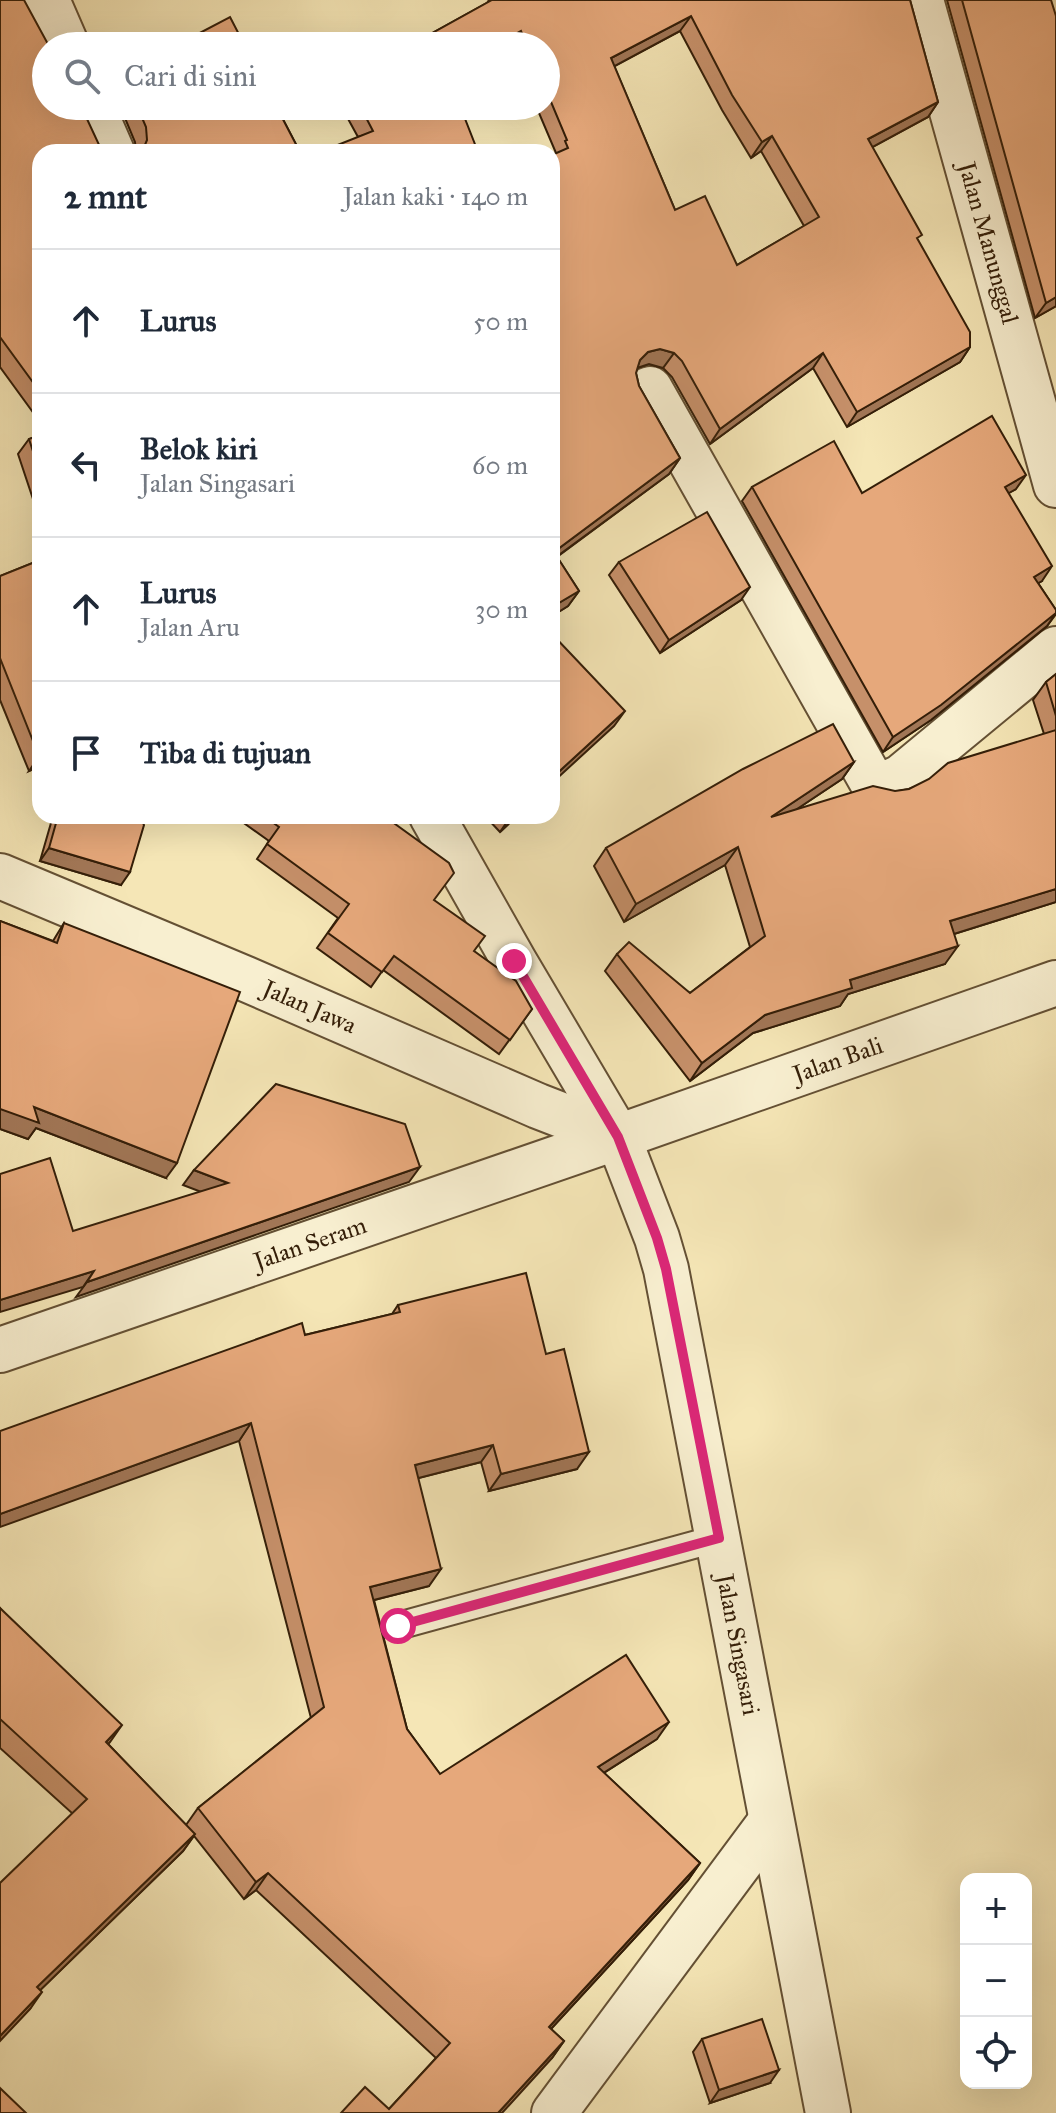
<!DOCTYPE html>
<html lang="id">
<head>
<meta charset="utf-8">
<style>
	:root { --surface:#fff; --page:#f6f6f7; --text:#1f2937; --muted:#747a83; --line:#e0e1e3 }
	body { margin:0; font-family:"IM FELL Great Primer",serif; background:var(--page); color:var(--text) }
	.controls { position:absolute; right:24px; bottom:24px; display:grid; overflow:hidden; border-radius:16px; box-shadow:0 8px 32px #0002 }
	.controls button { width:72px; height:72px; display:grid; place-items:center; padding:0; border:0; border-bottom:2px solid var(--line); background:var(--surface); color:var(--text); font:40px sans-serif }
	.stop { position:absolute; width:24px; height:24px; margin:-18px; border:6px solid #db2777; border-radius:50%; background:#fff }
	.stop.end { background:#db2777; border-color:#fff; box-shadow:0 2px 8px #0008 }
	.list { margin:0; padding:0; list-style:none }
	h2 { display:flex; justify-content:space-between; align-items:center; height:104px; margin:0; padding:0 32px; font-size:34px }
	h2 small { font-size:26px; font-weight:400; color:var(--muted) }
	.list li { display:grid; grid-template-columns:52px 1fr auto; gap:24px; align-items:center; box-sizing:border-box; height:144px; padding:0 32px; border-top:2px solid var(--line) }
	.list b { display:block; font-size:30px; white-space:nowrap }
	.list p { margin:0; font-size:26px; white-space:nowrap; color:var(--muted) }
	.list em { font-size:26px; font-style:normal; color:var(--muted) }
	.icon { flex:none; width:44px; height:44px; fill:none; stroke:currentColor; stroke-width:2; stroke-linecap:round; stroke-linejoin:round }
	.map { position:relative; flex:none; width:1056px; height:2113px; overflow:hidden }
	.search { position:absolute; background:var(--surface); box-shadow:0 8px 32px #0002; left:32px; top:32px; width:528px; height:88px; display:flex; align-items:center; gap:20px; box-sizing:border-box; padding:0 28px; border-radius:44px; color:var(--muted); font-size:30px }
	.panel { position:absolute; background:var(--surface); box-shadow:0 8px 32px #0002; left:32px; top:144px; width:528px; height:680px; border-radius:24px }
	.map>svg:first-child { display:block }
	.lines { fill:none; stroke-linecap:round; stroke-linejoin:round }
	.service-casing { stroke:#645034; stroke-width:30 }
	.minor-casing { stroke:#645034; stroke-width:48 }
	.tertiary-casing { stroke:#645034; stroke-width:48 }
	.service { stroke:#f8efd0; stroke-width:26 }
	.minor { stroke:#f8efd0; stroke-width:44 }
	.tertiary { stroke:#f8efd0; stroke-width:44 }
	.wall { fill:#c6906a; stroke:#341e08; stroke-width:2; fill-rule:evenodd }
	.shaded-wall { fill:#a17656; stroke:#341e08; stroke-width:2 }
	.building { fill:#e6a87b; stroke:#341e08; stroke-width:2; fill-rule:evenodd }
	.route { stroke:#db2777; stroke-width:10 }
	.labels { text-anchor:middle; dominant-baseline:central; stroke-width:6; stroke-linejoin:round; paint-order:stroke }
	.street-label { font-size:24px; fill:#341e08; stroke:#f8efd0 }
</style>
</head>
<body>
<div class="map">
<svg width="1056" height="2113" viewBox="0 0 1056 2113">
	<rect width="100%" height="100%" fill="#f5e6b6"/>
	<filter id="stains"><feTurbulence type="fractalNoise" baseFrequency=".0025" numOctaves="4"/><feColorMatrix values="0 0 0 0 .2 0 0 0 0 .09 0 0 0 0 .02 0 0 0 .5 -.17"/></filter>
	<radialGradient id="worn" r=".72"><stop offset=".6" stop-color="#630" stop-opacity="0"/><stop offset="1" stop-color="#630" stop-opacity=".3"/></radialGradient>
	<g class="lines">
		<g class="service-casing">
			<polyline id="service" points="398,1626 719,1538"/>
		</g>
		<g class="minor-casing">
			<g id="minor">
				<polyline points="47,0 67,46"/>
				<path id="s1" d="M 921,0 L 1056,485"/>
				<polyline points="92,106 112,152"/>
				<polyline points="650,389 872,782 886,784 901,777 1056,649"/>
				<path id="s2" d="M 432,816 L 514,961 L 618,1137 L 657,1238 L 666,1269 L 828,2113"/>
				<path id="s3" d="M 0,1350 L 618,1137"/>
				<polyline points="554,2113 771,1821"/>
			</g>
		</g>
		<g class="tertiary-casing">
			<g id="tertiary">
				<path id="s4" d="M 0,876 L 246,979 L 538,1106 L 618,1137 L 1056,983"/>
			</g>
		</g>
		<use href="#service" class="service"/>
		<use href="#minor" class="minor"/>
		<use href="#tertiary" class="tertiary"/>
	</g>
	<g class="wall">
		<polygon points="0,0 40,152 40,422 0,367"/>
		<path d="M 489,0 L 910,0 L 938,102 L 928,117 L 872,147 L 970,347 L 960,362 L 847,427 L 813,368 L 710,444 L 672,377 L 663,368 L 649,364 L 637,368 L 636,373 L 639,386 L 680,458 L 669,474 L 557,557 L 579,591 L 568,606 L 552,616 L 556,153 L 536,106 L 546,106 L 546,46 L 409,46 L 487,3 ZM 680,31 L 722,110 L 751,158 L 761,151 L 804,226 L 737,265 L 675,210 L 614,66 Z"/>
		<polygon points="947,0 1051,0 1056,306 1035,318"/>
		<polygon points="192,37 245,46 186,46"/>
		<polygon points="125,106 276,106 300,152 136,152 135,142 122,111"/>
		<polygon points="341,106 460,106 358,137"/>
		<polygon points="40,435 40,520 18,454 29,439"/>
		<polygon points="752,487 862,493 1016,489 1008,493 1042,581 1038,583 1056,610 1056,614 1047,626 931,720 883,752 742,501"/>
		<polygon points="40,560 40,766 29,771 0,700 0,576"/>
		<polygon points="619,562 741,600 660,653 609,575"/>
		<polygon points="1056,674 1056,902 954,934 945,964 848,994 840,1006 753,1033 690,1081 605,971 617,954 690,993 750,947 725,865 624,922 594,866 606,848 854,762 842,779 797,809 909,789 1044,734 1033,700 1046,682"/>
		<polygon points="53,816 140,816 121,885 40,861"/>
		<polygon points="234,816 384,816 434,900 474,951 532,1009 499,1054 383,970 371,987 317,948 338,918 257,859 269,841"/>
		<polygon points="485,816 517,816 500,832"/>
		<polygon points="0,921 53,941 64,923 166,1178 36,1128 28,1139 0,1129"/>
		<polygon points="398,1305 546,1354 577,1469 489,1491 481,1462 418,1478 429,1586 374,1600 407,1729 440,1774 657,1739 604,1773 700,1863 688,1880 551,2029 564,2041 552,2058 389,2109 436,2058 256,1890 244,1899 194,1836 183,1851 40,1990 30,2009 72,1813 0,1748 0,1608 108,1744 186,1825 198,1808 311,1718 239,1441 305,1335 392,1314"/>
		<polygon points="702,2039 770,2083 710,2103 693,2052"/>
	</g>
	<g class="shaded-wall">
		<polygon points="691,16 680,31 600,74 611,58"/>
		<polygon points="521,31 511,46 494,46"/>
		<polygon points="938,102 928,117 858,155 868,139"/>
		<polygon points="772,136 761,151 751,158 762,142"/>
		<polygon points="1056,297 1056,306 1035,318 1046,303"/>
		<polygon points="970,347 960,362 847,427 857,412"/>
		<polygon points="660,349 674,353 663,368 649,364 637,368 640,360 648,352"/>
		<polygon points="823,353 813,368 710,444 720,429"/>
		<polygon points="680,458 669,474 552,560 554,552"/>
		<polygon points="1026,475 1016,489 995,501 1005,487"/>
		<polygon points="1052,566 1042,581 1024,591 1034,577"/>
		<polygon points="750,587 741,600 660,653 669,640"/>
		<polygon points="579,591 568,606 552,616 552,607"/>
		<polygon points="1056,613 1047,626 931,720 883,752 893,737"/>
		<polygon points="625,711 614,726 552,783 552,778"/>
		<polygon points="40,755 40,766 29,771"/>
		<polygon points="854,762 842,779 758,835 771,817"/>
		<polygon points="511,816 517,816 500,832"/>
		<polygon points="738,847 725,865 624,922 636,904"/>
		<polygon points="49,848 130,872 121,885 40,861"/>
		<polygon points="1056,889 1056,902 938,939 950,921"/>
		<polygon points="958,946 945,964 848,994 840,1006 753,1033 690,1081 702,1063 765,1015 850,980"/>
		<polygon points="34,1107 177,1163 166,1178 36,1128 28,1139 0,1129 0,1109"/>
		<polygon points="420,1167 409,1182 76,1297 87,1282"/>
		<polygon points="194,1170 228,1183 217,1198 183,1185"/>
		<polygon points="94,1271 83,1287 0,1312 0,1300"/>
		<polygon points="251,1423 239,1441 0,1527 0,1514"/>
		<polygon points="493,1445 481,1462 403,1482 415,1465"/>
		<polygon points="589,1452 577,1469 489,1491 501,1474"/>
		<polygon points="441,1569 429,1586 358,1604 370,1587"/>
		<polygon points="669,1722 657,1739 586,1784 598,1767"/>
		<polygon points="122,1725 110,1742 94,1759 106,1742"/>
		<polygon points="195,1834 183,1851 25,2005 37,1987"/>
		<polygon points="700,1863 688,1880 537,2044 549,2027"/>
		<polygon points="268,1873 256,1890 244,1899 256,1882"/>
		<polygon points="42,1992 30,2009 0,2041 0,2036"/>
		<polygon points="564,2041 552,2058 502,2113 498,2113"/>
		<polygon points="779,2070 770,2083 710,2103 719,2090"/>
	</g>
	<g class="building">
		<polygon points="0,0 24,0 49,46 46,46 46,106 81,106 100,147 104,152 40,152 40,392 0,337"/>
		<path d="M 492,0 L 910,0 L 938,102 L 868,139 L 922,235 L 917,238 L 970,332 L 970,347 L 857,412 L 823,353 L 720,429 L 682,361 L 674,353 L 660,349 L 648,352 L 640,360 L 636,373 L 639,386 L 680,458 L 554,552 L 579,591 L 552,607 L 552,155 L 568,148 L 565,141 L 567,140 L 546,90 L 546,46 L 527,46 L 521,31 L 494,46 L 409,46 ZM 691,16 L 732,95 L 762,142 L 772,136 L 819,217 L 737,265 L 705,196 L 675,210 L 611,58 Z"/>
		<polygon points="962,0 1051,0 1056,16 1056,297 1046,303"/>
		<polygon points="230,17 245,46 196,46 192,37"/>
		<polygon points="137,106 276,106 300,152 142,152 147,140 146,127"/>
		<polygon points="360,106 460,106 478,152 320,152 373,131"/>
		<polygon points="992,416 1026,475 1005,487 1052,566 1034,577 1056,610 1056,613 941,705 893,737 752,487 834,441 862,493"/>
		<polygon points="40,435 40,473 29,439"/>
		<polygon points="707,512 750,587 669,640 619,562"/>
		<polygon points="40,560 40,755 39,756 0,658 0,576"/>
		<polygon points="552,634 625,711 552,778"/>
		<polygon points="1056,674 1056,716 1046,682"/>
		<polygon points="833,724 854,762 771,817 873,786 895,791 909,789 929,779 948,763 1056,730 1056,889 950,921 958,946 850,980 852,988 765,1015 702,1063 617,954 629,942 690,993 765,936 738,847 636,904 606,848 743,769"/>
		<polygon points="58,816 140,816 144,825 130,872 49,848"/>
		<polygon points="264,816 384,816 449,863 454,873 434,900 485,936 474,951 516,981 532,1009 510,1040 394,956 382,972 328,933 349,904 267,844 279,827"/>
		<polygon points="0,921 57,943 64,923 240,992 177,1163 34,1107 39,1123 0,1109"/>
		<polygon points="276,1084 405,1124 420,1167 87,1282 94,1271 0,1300 0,1174 50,1158 73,1231 228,1183 194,1170"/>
		<polygon points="526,1273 546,1354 564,1349 589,1452 501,1474 493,1445 415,1465 441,1569 370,1587 407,1729 440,1774 626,1655 669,1722 598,1767 700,1863 549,2027 564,2041 498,2113 341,2113 365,2087 389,2109 450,2043 268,1873 256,1882 198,1808 324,1707 251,1423 0,1514 0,1431 302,1323 305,1335 400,1312 398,1305"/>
		<polygon points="0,1608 122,1725 106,1742 195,1834 37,1987 42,1992 0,2036 0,1883 87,1799 0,1719"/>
		<polygon points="762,2019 779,2070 719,2090 702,2039"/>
		<polygon points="0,2088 26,2113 0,2113"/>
	</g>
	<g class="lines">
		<polyline class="route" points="398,1626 719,1538 666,1269 657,1238 618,1137 514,961"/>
	</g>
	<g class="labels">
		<g class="street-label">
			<text stroke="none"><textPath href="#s1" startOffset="252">Jalan Manunggal</textPath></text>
			<text stroke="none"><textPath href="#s4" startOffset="336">Jalan Jawa</textPath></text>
			<text stroke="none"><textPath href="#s4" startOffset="904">Jalan Bali</textPath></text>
			<text stroke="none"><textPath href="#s3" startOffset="328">Jalan Seram</textPath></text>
			<text stroke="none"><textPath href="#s2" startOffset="894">Jalan Singasari</textPath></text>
		</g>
	</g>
	<rect width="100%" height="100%" filter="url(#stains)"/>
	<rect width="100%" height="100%" fill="url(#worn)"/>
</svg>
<div class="controls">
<button>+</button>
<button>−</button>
<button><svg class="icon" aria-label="locate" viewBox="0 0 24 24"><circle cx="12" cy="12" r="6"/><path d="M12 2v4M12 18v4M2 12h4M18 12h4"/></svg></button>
</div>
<div class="stop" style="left:398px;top:1626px"></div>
<div class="stop end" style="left:514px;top:961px"></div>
<div class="search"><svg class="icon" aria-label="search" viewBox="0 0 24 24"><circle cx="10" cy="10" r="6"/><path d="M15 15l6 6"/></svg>Cari di sini</div>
<section class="panel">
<h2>2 mnt<small>Jalan kaki · 140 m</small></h2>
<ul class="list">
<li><svg class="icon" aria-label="ahead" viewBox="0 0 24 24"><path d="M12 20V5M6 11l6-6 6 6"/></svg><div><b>Lurus</b></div><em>50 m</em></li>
<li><svg class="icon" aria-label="left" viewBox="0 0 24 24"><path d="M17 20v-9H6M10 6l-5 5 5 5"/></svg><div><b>Belok kiri</b><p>Jalan Singasari</p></div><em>60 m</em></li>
<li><svg class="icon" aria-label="ahead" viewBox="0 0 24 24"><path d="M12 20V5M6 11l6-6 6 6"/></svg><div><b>Lurus</b><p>Jalan Aru</p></div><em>30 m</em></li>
<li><svg class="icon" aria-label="arrive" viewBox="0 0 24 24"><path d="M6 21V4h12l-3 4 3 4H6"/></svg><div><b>Tiba di tujuan</b></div></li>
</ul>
</section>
</div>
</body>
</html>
